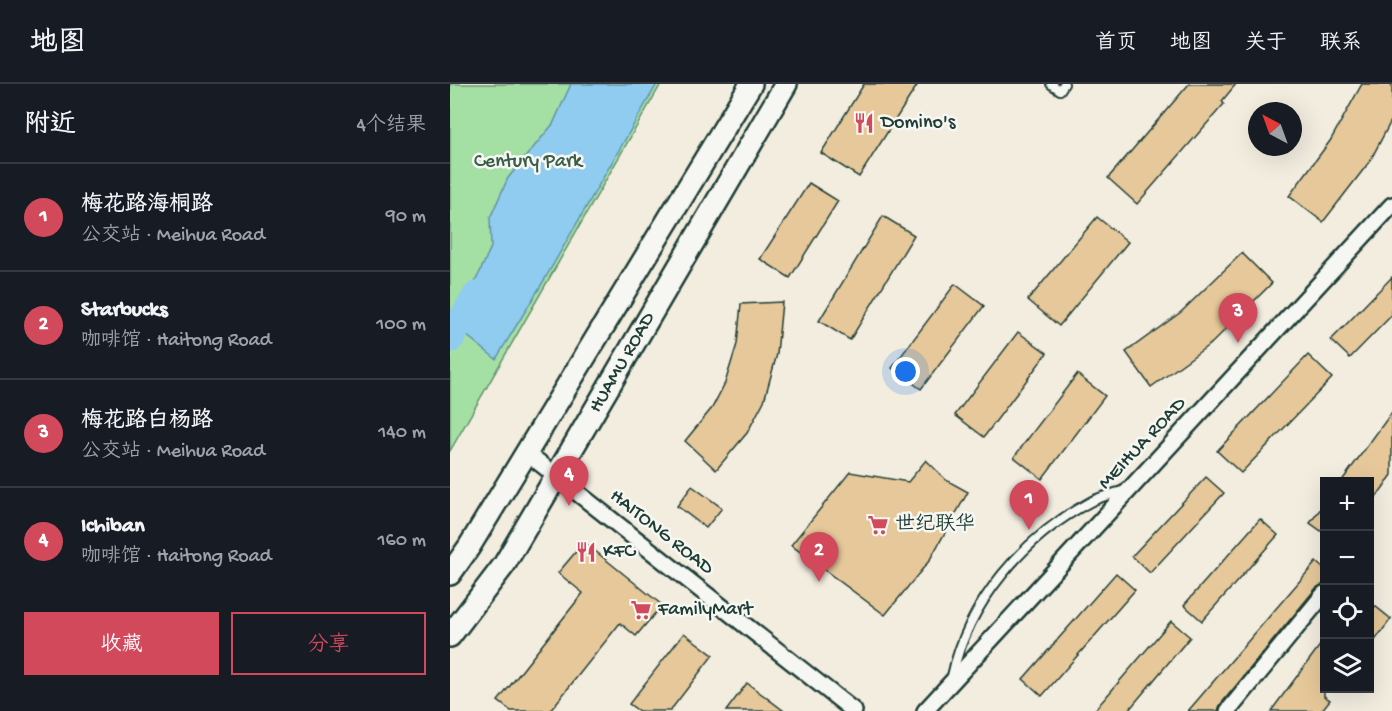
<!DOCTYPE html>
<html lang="zh">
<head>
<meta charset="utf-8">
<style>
	:root { --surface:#171b24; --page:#20242c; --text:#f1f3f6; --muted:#9ea1a6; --line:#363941; --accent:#d1495b }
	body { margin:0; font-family:"Gochi Hand","LXGW WenKai TC",sans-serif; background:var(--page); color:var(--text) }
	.controls { position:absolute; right:18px; bottom:18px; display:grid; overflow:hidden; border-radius:0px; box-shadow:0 6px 24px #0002 }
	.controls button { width:54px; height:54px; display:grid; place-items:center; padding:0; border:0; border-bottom:2px solid var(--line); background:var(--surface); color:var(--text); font:30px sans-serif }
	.compass { position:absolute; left:798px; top:18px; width:54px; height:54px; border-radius:50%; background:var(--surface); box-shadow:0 6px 24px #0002; rotate:319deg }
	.you { position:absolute; left:456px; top:288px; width:21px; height:21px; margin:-15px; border:4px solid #fff; border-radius:50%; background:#1a73e8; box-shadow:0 0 0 9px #1a73e833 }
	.badge { display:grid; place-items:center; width:39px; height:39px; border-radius:50%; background:var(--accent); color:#fff; font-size:20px; font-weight:700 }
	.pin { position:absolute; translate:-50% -50px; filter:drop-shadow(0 2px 3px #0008) }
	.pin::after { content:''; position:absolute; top:32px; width:21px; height:18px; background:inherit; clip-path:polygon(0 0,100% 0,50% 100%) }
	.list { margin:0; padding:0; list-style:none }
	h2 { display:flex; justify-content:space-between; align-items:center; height:78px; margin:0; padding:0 24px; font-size:26px }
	h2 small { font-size:20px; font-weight:400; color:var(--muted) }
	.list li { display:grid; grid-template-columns:39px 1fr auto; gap:18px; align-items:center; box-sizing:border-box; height:108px; padding:0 24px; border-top:2px solid var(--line) }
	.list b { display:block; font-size:22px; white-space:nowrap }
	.list p { margin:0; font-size:20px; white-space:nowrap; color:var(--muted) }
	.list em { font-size:20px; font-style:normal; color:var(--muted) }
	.actions { display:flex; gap:12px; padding:18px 24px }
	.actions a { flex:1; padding:14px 0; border:2px solid var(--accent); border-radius:0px; text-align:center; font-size:21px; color:var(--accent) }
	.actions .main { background:var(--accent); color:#fff }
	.icon { flex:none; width:33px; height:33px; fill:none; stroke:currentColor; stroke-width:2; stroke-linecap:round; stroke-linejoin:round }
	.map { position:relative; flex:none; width:942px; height:627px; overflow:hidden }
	header { display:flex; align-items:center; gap:36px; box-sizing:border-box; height:84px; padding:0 30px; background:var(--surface); border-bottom:2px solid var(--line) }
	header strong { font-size:28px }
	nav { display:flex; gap:33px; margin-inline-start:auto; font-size:21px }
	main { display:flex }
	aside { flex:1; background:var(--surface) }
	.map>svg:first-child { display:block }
	.green { fill:#a4dfa4; stroke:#628e6c; stroke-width:1.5 }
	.water { fill:#90ccf0; stroke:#6393a5; stroke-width:1.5 }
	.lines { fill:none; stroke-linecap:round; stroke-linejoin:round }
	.river { stroke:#90ccf0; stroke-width:28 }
	.building { fill:#e6c89a; stroke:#1f3d34; stroke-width:1.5 }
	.service-casing { stroke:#1f3d34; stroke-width:12 }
	.minor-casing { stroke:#1f3d34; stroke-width:20 }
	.secondary-casing { stroke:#1f3d34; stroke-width:26 }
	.service { stroke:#f6f6f2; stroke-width:8 }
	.minor { stroke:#f6f6f2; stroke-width:15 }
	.secondary { stroke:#f6f6f2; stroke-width:21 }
	.labels { text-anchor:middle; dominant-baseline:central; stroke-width:5; stroke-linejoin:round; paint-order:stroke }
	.poi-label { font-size:20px; fill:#1f3d34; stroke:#f6f6f2; text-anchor:start }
	.park-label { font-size:20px; fill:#3a5d4a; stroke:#f6f6f2 }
	.street-label { font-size:20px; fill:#1f3d34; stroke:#f6f6f2 }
</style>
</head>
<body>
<header>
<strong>地图</strong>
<nav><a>首页</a><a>地图</a><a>关于</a><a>联系</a></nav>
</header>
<main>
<aside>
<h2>附近<small>4个结果</small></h2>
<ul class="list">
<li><span class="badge">1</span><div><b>梅花路海桐路</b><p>公交站 · Meihua Road</p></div><em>90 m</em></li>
<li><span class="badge">2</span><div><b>Starbucks</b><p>咖啡馆 · Haitong Road</p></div><em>100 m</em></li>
<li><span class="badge">3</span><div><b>梅花路白杨路</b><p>公交站 · Meihua Road</p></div><em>140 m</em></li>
<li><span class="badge">4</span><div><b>Ichiban</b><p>咖啡馆 · Haitong Road</p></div><em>160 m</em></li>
</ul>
<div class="actions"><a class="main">收藏</a><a>分享</a></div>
</aside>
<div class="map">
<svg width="942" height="627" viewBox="0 0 942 627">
	<rect width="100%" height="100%" fill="#f3ede0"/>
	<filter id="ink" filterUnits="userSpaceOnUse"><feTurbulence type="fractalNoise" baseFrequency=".0167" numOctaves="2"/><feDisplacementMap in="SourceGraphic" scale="12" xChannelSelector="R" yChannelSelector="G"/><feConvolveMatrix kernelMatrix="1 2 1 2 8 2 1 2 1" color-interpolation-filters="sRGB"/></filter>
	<g filter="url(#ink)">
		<polygon class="green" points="0,0 211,0 0,367"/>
		<polygon class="water" points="121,0 207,0 93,198 46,275 1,239 29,190 41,163 40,134 58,94 103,40"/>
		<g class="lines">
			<polyline class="river" points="0,255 27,211"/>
		</g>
		<g class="building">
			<polygon points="414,0 468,0 409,93 371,69"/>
			<polygon points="739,0 786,0 772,17 774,20 687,120 658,94"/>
			<polygon points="912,0 942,0 942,35 920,77 873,138 839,112 880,57"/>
			<polygon points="359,99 388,117 340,194 310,175"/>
			<polygon points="433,132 464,151 400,256 369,237"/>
			<polygon points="647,133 678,158 609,242 578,216"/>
			<polygon points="792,169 822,199 763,258 701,303 676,268 731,228"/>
			<polygon points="942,193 942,231 900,274 881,256"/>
			<polygon points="505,200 534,222 471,305 442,284"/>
			<polygon points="332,218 327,270 314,317 297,349 266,386 235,357 262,324 275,299 287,260 291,220"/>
			<polygon points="568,248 597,269 534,353 505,331"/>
			<polygon points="858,271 882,294 791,389 767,367"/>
			<polygon points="627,290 655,312 592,395 564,373"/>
			<polygon points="942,328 942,391 920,422 920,398 891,398"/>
			<polygon points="476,376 496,396 518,408 479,477 435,531 341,461 400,388 458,398"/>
			<polygon points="756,393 774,409 700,489 682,472"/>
			<polygon points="242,402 272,424 256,444 227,422"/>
			<polygon points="874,420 874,449 860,439"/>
			<polygon points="810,435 828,451 752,537 734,521"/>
			<polygon points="134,458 212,521 186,552 170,539 100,627 61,627 48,617 133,509 108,489"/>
			<polygon points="866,478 874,485 874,500 866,504 770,621 768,627 738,627"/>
			<polygon points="666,489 685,506 592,612 573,595"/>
			<polygon points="920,518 941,535 920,563"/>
			<polygon points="721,537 740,553 678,627 644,627"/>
			<polygon points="234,549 263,571 220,627 189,627 179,620"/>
			<polygon points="874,556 874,612 880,616 871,627 821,627"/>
			<polygon points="297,599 334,627 276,627"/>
		</g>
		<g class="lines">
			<g class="service-casing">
				<g id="service">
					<polyline points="601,0 610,6 614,0"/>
					<path d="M 502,592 C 518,518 574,453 640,418 C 651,412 664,410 675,406"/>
				</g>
			</g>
			<g class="minor-casing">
				<g id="minor">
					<polyline points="77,369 404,627"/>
					<polyline points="475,627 942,121"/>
					<polyline points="778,627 874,510"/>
				</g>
			</g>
			<g class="secondary-casing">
				<g id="secondary">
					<polyline points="0,490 19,463 301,0"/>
					<polyline points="0,552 54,481 336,0"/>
				</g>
			</g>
			<use href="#service" class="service"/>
			<use href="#minor" class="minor"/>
			<use href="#secondary" class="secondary"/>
		</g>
	</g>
	<defs>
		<g id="restaurant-bare" transform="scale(1.62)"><path d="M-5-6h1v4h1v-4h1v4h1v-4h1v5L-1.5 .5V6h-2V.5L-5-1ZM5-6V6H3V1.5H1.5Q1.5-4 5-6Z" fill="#d1495b" stroke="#f6f6f2" stroke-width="2.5" paint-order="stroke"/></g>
		<g id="supermarket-bare" transform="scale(1.62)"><path d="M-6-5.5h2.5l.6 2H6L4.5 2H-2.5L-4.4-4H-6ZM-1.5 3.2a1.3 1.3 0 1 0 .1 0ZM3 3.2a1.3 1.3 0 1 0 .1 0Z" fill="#d1495b" stroke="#f6f6f2" stroke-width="2.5" paint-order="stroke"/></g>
	</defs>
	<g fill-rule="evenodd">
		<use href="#restaurant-bare" x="414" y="39"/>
		<use href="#supermarket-bare" x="428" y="441"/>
		<use href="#restaurant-bare" x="136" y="468"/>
		<use href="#supermarket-bare" x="191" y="526"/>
	</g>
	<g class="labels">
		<g class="poi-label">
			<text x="431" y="39">Domino's</text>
			<text x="445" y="441">世纪联华</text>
			<text x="153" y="468">KFC</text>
			<text x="208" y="526">FamilyMart</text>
		</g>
		<g class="park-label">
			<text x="78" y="78">Century Park</text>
		</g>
		<g class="street-label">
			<text transform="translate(173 279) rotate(-60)">HUAMU ROAD</text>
			<text transform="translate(693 360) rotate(-47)">MEIHUA ROAD</text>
			<text transform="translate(211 449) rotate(38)">HAITONG ROAD</text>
		</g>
	</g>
</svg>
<div class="controls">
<button>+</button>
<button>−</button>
<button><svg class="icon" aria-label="locate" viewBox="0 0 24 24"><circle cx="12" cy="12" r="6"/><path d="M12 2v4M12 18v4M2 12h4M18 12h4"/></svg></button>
<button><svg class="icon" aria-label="layers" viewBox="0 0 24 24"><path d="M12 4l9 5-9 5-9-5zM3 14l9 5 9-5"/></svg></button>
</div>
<svg class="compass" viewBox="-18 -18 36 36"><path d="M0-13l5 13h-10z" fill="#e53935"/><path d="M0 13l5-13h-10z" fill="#9ea1a6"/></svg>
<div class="you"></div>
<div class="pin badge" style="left:579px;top:446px">1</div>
<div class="pin badge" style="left:369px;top:498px">2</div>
<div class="pin badge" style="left:788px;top:259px">3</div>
<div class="pin badge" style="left:119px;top:422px">4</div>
</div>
</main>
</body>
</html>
